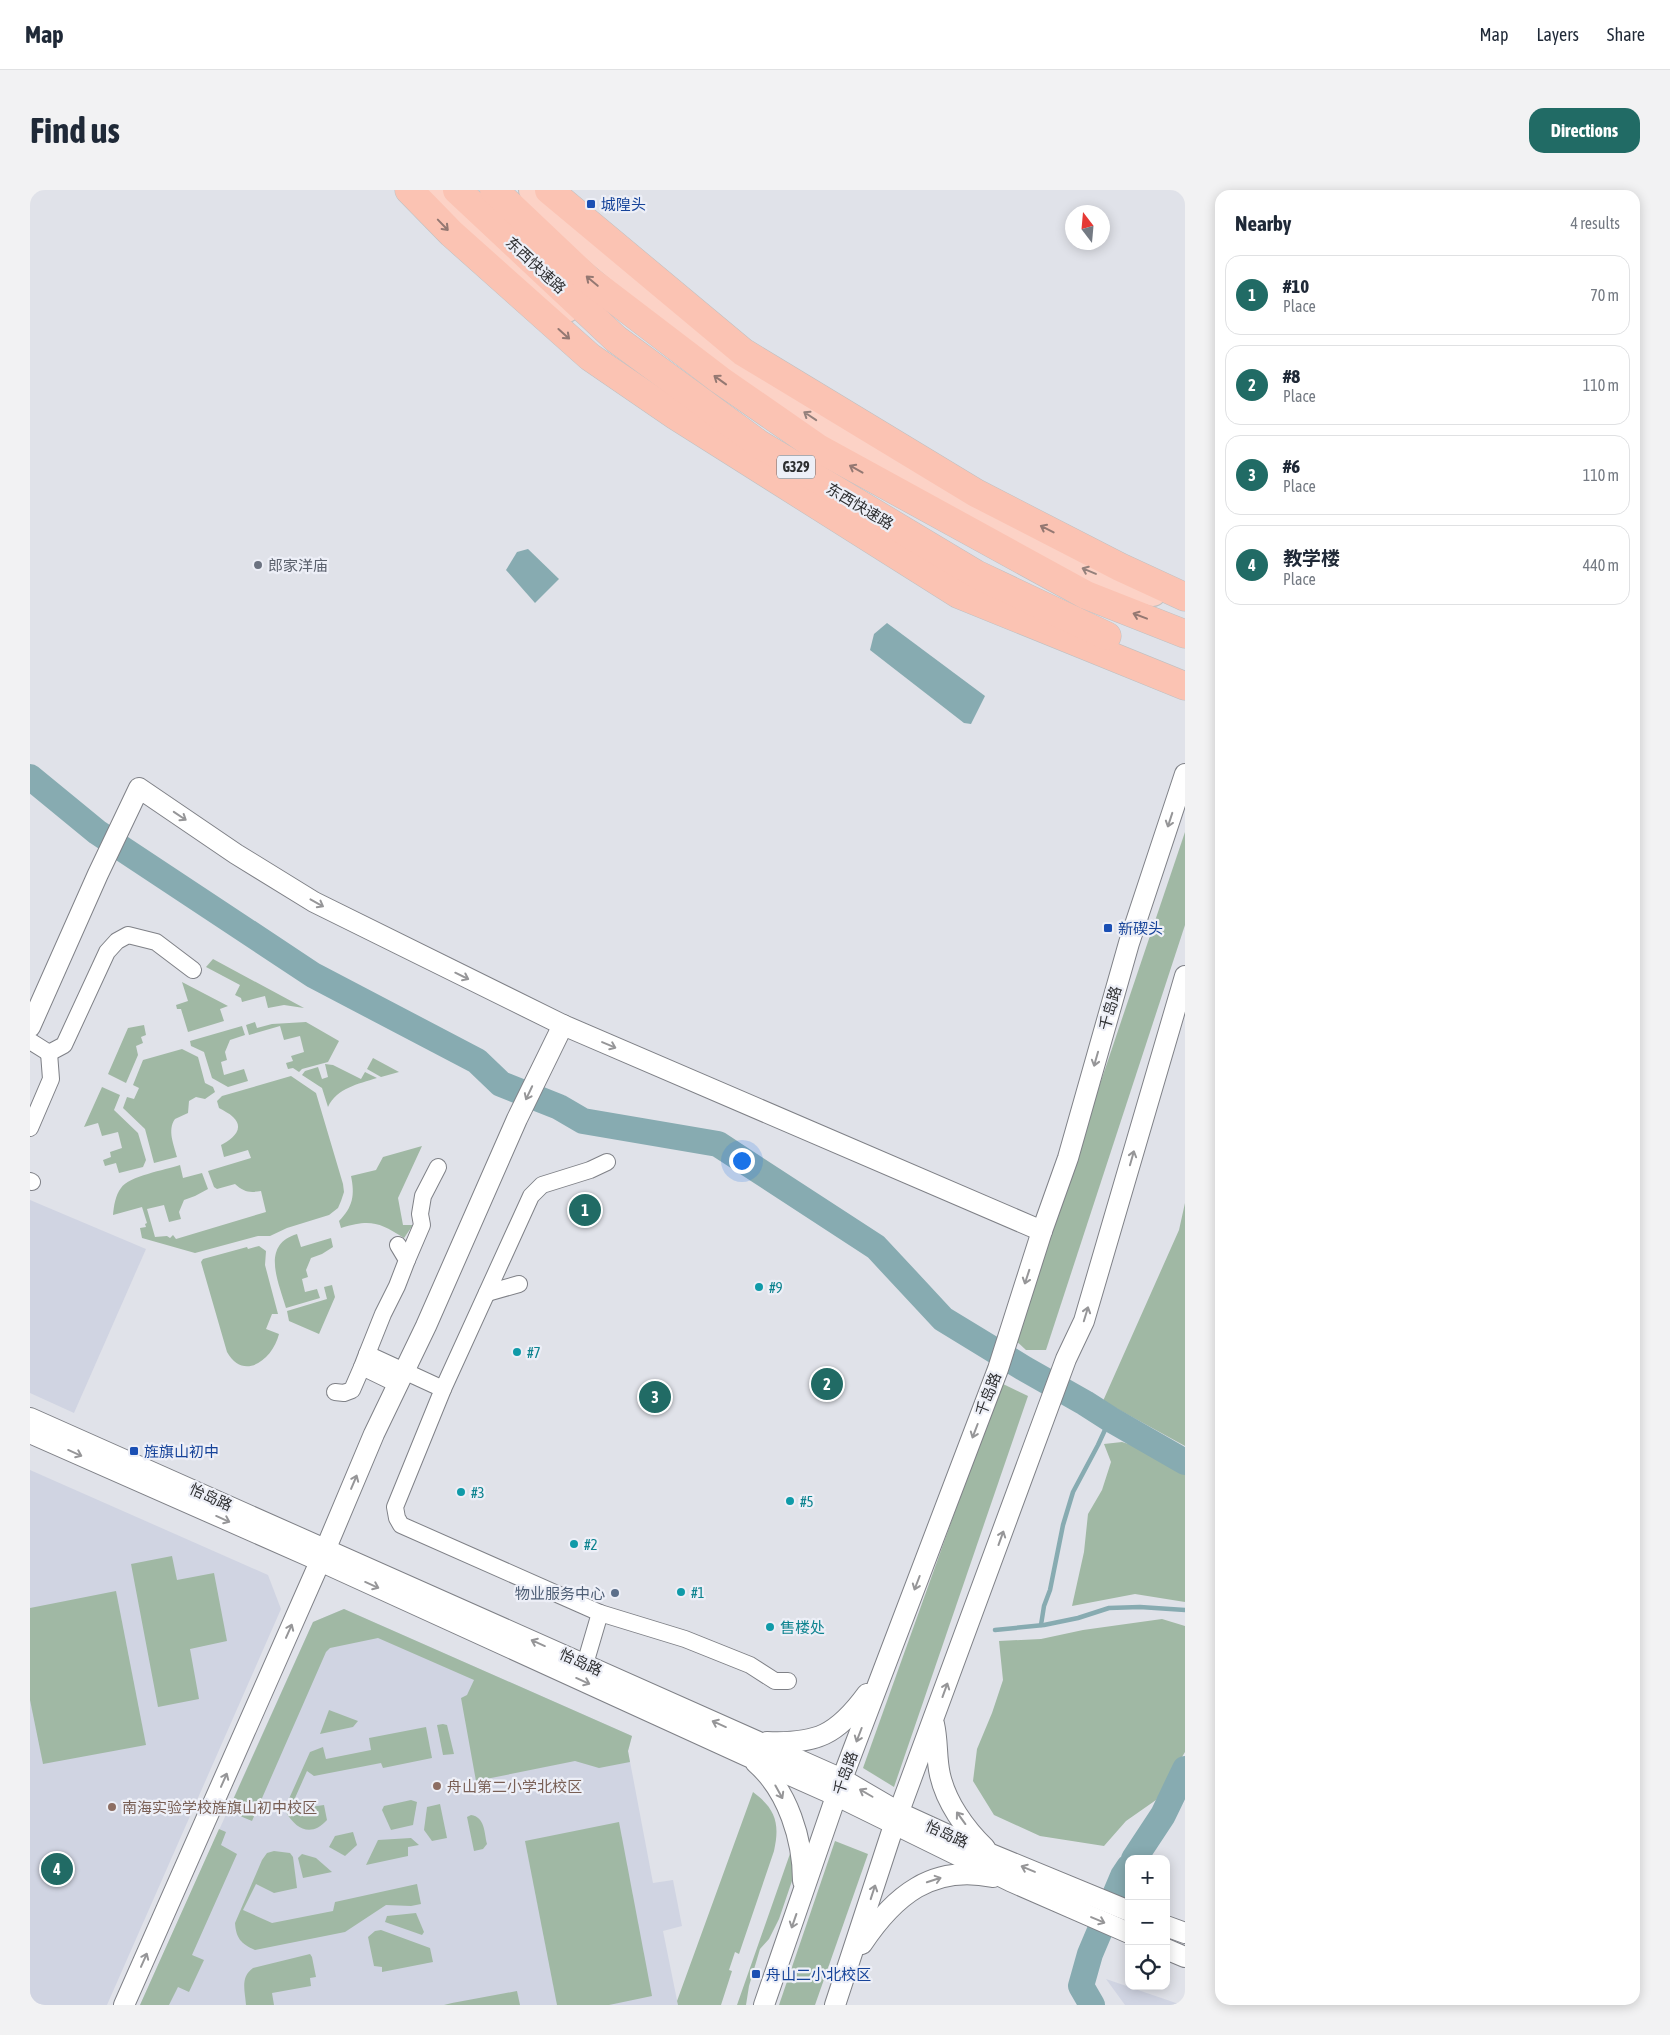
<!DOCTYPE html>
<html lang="en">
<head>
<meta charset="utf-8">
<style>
	:root { --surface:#fff; --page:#f2f2f3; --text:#1f2937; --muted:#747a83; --line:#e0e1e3; --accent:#216b65 }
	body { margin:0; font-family:"Asap Condensed","Noto Sans SC",sans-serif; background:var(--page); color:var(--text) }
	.controls { position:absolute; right:15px; bottom:15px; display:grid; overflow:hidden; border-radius:10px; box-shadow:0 2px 12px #0003 }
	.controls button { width:45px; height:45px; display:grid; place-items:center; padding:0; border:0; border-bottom:1px solid var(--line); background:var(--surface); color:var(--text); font:25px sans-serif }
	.compass { position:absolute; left:1035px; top:15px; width:45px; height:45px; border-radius:50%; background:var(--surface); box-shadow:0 2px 12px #0003; rotate:344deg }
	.you { position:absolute; left:711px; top:970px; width:18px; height:18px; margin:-12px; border:4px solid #fff; border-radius:50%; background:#1a73e8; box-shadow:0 0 0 8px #1a73e833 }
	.badge { display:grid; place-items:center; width:32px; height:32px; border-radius:50%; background:var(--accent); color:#fff; font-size:16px; font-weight:700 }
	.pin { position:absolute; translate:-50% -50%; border:2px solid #fff; box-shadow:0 1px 5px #0006 }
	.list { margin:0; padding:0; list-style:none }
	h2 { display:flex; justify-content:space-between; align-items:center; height:65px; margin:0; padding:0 20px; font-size:21px }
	h2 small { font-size:16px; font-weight:400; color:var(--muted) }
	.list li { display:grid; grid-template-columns:32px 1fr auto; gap:15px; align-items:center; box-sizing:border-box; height:80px; margin:0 10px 10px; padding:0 10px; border:1px solid var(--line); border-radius:15px }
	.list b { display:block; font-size:19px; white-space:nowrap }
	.list p { margin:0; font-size:16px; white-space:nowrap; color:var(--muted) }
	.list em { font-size:16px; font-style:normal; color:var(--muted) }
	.icon { flex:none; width:28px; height:28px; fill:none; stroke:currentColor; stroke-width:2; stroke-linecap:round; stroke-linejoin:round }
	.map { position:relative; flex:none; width:1155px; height:1815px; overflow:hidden; border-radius:15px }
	header { display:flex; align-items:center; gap:30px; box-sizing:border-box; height:70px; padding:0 25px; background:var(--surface); border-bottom:1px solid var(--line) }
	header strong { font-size:24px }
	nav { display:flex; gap:28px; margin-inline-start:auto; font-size:18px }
	.intro { display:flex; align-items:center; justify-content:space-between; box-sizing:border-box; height:120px; padding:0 30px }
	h1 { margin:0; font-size:35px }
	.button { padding:12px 22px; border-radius:15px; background:var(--accent); color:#fff; font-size:18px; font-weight:700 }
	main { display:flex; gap:30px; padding:0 30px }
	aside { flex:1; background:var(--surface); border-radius:15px; box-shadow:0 2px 12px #0003 }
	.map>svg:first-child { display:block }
	.built { fill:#d0d4e2 }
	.green { fill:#a0b8a4 }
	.water { fill:#87abb1 }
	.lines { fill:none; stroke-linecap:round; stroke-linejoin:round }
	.stream { stroke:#87abb1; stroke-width:4.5 }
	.river { stroke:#87abb1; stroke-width:26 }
	.minor-casing { stroke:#7f8187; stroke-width:18 }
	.tertiary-casing { stroke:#7f8187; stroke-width:22 }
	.primary-casing { stroke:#c0c0c1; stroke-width:28 }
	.trunk-casing { stroke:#c0c0c1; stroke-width:29 }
	.minor { stroke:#fff; stroke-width:16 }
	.tertiary { stroke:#fff; stroke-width:20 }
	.primary { stroke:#fcd2c6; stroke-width:26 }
	.trunk { stroke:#fbc3b3; stroke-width:28 }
	.oneway { stroke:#947872 }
	.oneway2 { stroke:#94807b }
	.oneway3 { stroke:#969698 }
	.transit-dot { fill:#1a4fb4; stroke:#edeff7; stroke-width:2 }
	.worship-dot { fill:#6b7280; stroke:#edeff7; stroke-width:2 }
	.culture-dot { fill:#0f9aa8; stroke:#edeff7; stroke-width:2 }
	.service-dot { fill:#5c6f8a; stroke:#edeff7; stroke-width:2 }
	.education-dot { fill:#8d6e63; stroke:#edeff7; stroke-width:2 }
	.labels { text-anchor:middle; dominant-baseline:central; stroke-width:4.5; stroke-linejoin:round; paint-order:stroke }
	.shield { fill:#edeff7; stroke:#67686c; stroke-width:1 }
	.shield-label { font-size:14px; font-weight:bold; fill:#2d2e30 }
	.transit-label { font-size:15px; fill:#164399; stroke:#edeff7; text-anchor:start }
	.street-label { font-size:15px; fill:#2d2e30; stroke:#edeff7 }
	.worship-label { font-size:15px; fill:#5b616d; stroke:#edeff7; text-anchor:start }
	.culture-label { font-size:15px; fill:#0d838f; stroke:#edeff7; text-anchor:start }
	.service-label { font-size:15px; fill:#4e5e75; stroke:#edeff7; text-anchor:end }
	.education-label { font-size:15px; fill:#785e54; stroke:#edeff7; text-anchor:start }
</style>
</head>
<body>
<header>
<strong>Map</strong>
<nav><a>Map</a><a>Layers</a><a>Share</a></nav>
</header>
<div class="intro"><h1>Find us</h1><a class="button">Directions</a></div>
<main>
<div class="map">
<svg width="1155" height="1815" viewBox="0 0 1155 1815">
	<rect width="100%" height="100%" fill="#e0e2e9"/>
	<g class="built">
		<polygon points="0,1010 116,1059 44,1223 0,1203"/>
		<polygon points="0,1280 238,1385 251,1419 77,1815 0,1815"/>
		<polygon points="314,1419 602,1546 598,1561 623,1693 643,1690 652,1736 633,1741 648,1815 110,1815 283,1432"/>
		<polygon points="1076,1789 1143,1812 1151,1815 1095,1815"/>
	</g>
	<g class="green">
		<polygon points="1155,642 1155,735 1016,1160 996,1160 984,1149"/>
		<polygon points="183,769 274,818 254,815 238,818 235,806 212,812 211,808 205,805 210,795 176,777"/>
		<polygon points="152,792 198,816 190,819 194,831 158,842 151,819 147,819 146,815 158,811"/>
		<polygon points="225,832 227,838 242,834 276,832 309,851 298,872 272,879 269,882 263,878 258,879 256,873 263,871 261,866 274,862 270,846 254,850 250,836 219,845 216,835"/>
		<polygon points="114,835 116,845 111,847 113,853 106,856 108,865 96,893 78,884 98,838"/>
		<polygon points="212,836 215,845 200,850 195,862 197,870 191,872 194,885 214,879 218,891 198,897 182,888 174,862 161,856 160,851"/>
		<path d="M 152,859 L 168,867 L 175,893 L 183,897 L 185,902 L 175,909 L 166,907 L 159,911 L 158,923 L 145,929 C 137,940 144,955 147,967 L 124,973 L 115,939 L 93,918 L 97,907 L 104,909 L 109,898 L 103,895 L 113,870 Z"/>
		<polygon points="343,868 369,882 351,887 337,879"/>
		<path d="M 295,874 L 303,875 L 331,889 L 335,882 L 347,888 C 328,894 307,898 298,917 L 292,898 L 272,885 L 275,881 L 288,877 L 292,889 L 298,887 Z"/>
		<path d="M 261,886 L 286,903 L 313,994 L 314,1002 L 311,1011 L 308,1018 L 299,1025 L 257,1038 L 240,1046 L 228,1046 L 165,1063 L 112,1048 L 110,1038 L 116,1037 L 115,1034 L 117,1033 L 112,1017 L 83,1025 C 84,1016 85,1006 91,998 C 99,986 135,980 150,975 L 153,988 L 172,983 L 178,999 L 165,1006 L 154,1010 L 149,1022 L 151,1029 L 139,1032 L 134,1015 L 117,1019 L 125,1047 L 137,1046 L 140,1048 L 143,1045 L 146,1049 L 236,1022 L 231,1001 C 219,1003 214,1002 205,994 L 187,999 L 184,997 L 178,981 L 221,968 L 218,960 L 194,967 L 191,955 C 201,950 216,939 203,927 C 199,923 194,921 189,918 L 187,911 L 192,906 Z"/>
		<polygon points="72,897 90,905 84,920 108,943 116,970 113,977 89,983 86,973 75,976 73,970 81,967 80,962 92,958 88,942 72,946 68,933 54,937"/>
		<path d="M 392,956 L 368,1008 L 373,1035 L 383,1035 L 374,1048 C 349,1032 340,1029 311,1038 L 309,1031 C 323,1017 325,1005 321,986 L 346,980 L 353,967 Z"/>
		<polygon points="1155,1013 1155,1256 1073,1211 1149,1040"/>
		<path d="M 267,1044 L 271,1057 L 301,1048 L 303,1057 L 292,1064 L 281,1068 L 276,1080 L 278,1087 L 272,1089 L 275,1102 L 287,1099 L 290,1108 L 256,1118 C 249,1093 230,1055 267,1044 Z"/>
		<path d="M 229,1056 L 236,1061 L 235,1075 L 248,1124 L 242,1124 L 236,1139 L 249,1144 C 243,1169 214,1192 197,1162 L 171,1072 L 173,1069 L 217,1057 L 218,1059 Z"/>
		<polygon points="302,1095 305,1107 289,1144 259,1131 257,1121 297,1109 294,1097"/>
		<polygon points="971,1193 998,1206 864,1597 833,1578"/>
		<polygon points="1092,1252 1108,1257 1155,1281 1155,1412 1105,1404 1042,1416 1054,1362 1058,1324 1072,1300 1081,1272 1074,1254"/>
		<polygon points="142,1366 147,1390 184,1383 197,1451 160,1459 169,1509 128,1517 101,1374"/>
		<polygon points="86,1401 116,1555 13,1574 0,1510 0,1418"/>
		<polygon points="314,1419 602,1546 598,1561 600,1572 569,1578 545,1571 446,1591 431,1508 437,1505 444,1490 348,1448 300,1458 296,1462 222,1631 198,1621 283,1432"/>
		<polygon points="1132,1429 1155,1436 1155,1562 1126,1610 1096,1631 1074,1656 1010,1646 964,1625 943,1591 947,1559 962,1523 973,1490 969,1451 1011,1449 1053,1440"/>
		<polygon points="299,1520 328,1531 323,1537 290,1544"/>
		<polygon points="413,1534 417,1535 424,1564 413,1565 407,1535"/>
		<path d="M 396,1537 L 402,1568 L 353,1578 L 351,1573 L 284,1586 L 277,1581 L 265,1608 L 280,1617 L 294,1615 L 297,1630 C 282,1647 266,1640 256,1622 L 258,1611 L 280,1562 L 293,1557 L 296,1569 L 341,1560 L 339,1548 Z"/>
		<path d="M 723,1602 C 746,1619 750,1634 744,1661 L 709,1764 L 705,1762 L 699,1780 L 702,1781 L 691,1815 L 648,1815 L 647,1811 Z"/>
		<polygon points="381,1610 387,1612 383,1635 361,1640 352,1620 354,1616"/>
		<polygon points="410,1614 417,1648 402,1651 394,1640 397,1617"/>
		<path d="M 441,1625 C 455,1627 454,1642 457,1654 L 453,1659 L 444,1661 L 437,1627 Z"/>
		<polygon points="589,1632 622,1806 579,1815 527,1815 495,1651"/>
		<polygon points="189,1639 196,1642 191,1655 207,1664 162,1765 174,1770 159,1802 148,1797 139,1815 110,1815"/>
		<polygon points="323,1642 327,1655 315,1666 299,1657 305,1646"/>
		<polygon points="381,1648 389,1655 378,1657 378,1666 336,1675 348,1650"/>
		<polygon points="805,1651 838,1664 785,1815 749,1815"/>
		<polygon points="762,1658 763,1688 749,1729 739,1749 730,1759 719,1796 716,1815 707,1815"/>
		<path d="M 244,1661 L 260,1663 L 263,1667 L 267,1698 L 244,1703 L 226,1694 L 213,1720 L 242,1733 L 303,1721 L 305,1712 L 387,1694 L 391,1714 L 381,1716 L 356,1715 L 315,1742 L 225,1760 C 211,1754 206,1748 205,1733 L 232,1670 L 237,1663 Z"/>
		<polygon points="272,1664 286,1668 302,1682 273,1688 268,1668"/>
		<polygon points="386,1723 394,1742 392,1745 355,1732 357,1726"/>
		<polygon points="351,1740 400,1758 403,1772 352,1782 352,1777 344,1776 338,1747 345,1741"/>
		<path d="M 280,1764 L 282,1767 L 286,1787 L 280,1788 L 281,1796 L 242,1803 L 244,1815 L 216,1815 C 215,1801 210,1787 223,1778 Z"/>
		<polygon points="487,1801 490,1815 414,1815 422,1813"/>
	</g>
	<g class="water">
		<polygon points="498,359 529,389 505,413 476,380 487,362"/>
		<polygon points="857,433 955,506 941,534 934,533 840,460 844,444"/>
	</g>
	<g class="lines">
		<g class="stream">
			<polyline points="1011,1435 1014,1416 1020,1400 1033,1335 1043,1302 1068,1255 1080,1229"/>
			<polyline points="965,1440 1014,1435 1048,1428 1079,1418 1110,1417 1155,1420"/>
		</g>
		<g class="river">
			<polyline points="0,587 67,642 283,785 447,871 471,894 529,917 553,931 688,954 846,1057 913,1129 995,1179 1055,1213 1080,1229 1155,1272"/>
			<polyline points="1104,1669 1133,1625 1155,1579"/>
			<polyline points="1062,1815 1051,1796 1060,1764 1093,1686 1099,1677"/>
		</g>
		<g class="minor-casing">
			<g id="minor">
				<polyline points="0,851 19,863 34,855 77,762 87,751 98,745 126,752 163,780"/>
				<polyline points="0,938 21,889 19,863"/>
				<polyline points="0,991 2,992"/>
				<polyline points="377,1070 392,1035 390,1024 393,1006 408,977"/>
				<polyline points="457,1103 489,1094"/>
				<polyline points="337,1164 353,1124 367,1096 377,1070 368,1055"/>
				<polyline points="367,1194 332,1177 337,1164 413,1199 365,1317 367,1328 371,1335 570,1423"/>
				<polyline points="413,1199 501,1006 512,995 560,980 577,972"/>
				<polyline points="305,1202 314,1203 322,1200 332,1177"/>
				<polyline points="555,1474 570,1423 655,1449 720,1475 745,1491 758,1491"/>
			</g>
		</g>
		<g class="tertiary-casing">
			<g id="tertiary">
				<polyline points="0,837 68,684 109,598 206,664 284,712 533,835 1012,1041"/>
				<polyline points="0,1228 812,1589 870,1623 951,1660 1099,1721"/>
				<polyline points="0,1243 290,1371 717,1566 807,1606 980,1691 1099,1743"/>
				<path d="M 904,1534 C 908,1551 906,1568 910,1585 C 916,1612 935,1639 955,1658"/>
				<path d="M 737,1552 C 787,1554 807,1545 837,1504"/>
				<path d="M 726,1573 C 758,1601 773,1650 773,1691"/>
				<polyline points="1136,1736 1155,1743"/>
				<path d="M 832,1754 C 864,1706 902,1674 963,1687"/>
				<polyline points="1136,1759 1155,1767"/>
				<polyline points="94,1815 296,1358 344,1244 396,1136 487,929 533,835"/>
				<polyline points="734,1815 812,1589 968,1179 1012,1041 1038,968 1099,753 1155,584"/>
				<polyline points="805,1815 864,1635 1036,1169 1054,1131 1155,786"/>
			</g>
		</g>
		<g class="primary-casing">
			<g id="primary">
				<polyline points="407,0 476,68 537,119"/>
				<polyline points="502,0 542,40 699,172 885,296 1061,383 1123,403"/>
			</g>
		</g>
		<g class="trunk-casing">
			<g id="trunk">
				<polyline points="379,0 422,44 560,167 646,226 928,404 1155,496"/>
				<polyline points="427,0 586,149 729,254 946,384 1077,446"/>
				<polyline points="464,0 559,90 690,190 788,258 1056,405 1155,444"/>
				<polyline points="519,0 713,162 946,303 1090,377 1155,407"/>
			</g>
		</g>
		<use href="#minor" class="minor"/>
		<use href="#tertiary" class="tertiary"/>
		<use href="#primary" class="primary"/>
		<use href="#trunk" class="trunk"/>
	</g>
	<defs><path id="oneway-shaft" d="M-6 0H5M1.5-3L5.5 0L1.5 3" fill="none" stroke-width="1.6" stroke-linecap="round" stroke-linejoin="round" transform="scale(1.25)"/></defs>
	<g class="oneway">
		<use href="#oneway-shaft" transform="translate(413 35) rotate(46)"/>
		<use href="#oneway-shaft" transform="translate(562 91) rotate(-140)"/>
		<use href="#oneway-shaft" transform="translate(534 144) rotate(42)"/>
		<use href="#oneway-shaft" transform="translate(690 190) rotate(-144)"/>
		<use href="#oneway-shaft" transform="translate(826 279) rotate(-151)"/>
		<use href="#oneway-shaft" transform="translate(1017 339) rotate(-153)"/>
		<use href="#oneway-shaft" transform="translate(1110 426) rotate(-159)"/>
	</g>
	<g class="oneway2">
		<use href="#oneway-shaft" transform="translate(780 226) rotate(-146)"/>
		<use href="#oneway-shaft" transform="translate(1059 381) rotate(-157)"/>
	</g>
	<g class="oneway3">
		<use href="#oneway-shaft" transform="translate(150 626) rotate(34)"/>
		<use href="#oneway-shaft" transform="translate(1140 630) rotate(108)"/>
		<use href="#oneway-shaft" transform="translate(287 713) rotate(29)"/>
		<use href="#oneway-shaft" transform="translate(432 786) rotate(26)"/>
		<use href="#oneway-shaft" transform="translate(579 855) rotate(23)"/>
		<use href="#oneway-shaft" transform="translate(1066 869) rotate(106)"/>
		<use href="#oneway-shaft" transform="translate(499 903) rotate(115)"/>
		<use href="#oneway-shaft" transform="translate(1102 968) rotate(-74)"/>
		<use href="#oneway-shaft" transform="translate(997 1087) rotate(108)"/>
		<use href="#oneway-shaft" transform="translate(1056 1124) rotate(-73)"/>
		<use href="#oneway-shaft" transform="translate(945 1241) rotate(111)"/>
		<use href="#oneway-shaft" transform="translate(45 1263) rotate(24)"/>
		<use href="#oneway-shaft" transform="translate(324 1292) rotate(-67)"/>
		<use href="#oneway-shaft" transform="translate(193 1329) rotate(24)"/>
		<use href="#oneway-shaft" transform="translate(971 1348) rotate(-70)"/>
		<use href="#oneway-shaft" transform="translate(887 1393) rotate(111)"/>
		<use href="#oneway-shaft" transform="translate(342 1395) rotate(24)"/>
		<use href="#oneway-shaft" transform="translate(259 1441) rotate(-66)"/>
		<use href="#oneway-shaft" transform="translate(508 1453) rotate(-156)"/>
		<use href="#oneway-shaft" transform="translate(553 1491) rotate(24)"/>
		<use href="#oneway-shaft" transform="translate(915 1500) rotate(-70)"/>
		<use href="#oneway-shaft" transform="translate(689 1534) rotate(-156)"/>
		<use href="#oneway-shaft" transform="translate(829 1545) rotate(111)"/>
		<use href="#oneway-shaft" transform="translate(194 1590) rotate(-66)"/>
		<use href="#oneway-shaft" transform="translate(749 1602) rotate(61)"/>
		<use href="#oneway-shaft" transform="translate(836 1603) rotate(-150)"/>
		<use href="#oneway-shaft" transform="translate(931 1628) rotate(-126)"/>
		<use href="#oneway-shaft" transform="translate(998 1679) rotate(-157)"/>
		<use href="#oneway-shaft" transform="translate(904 1690) rotate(-18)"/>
		<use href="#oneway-shaft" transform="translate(843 1702) rotate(-72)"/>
		<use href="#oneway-shaft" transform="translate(1068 1730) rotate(23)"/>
		<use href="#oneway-shaft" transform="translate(764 1731) rotate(109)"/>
		<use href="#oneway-shaft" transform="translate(114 1770) rotate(-66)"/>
	</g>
	<g class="transit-dot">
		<rect x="556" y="9" width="10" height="10" rx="2.5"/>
		<rect x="1073" y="733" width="10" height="10" rx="2.5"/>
		<rect x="99" y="1256" width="10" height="10" rx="2.5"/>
		<rect x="721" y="1779" width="10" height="10" rx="2.5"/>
	</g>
	<circle class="worship-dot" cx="228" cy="375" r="5"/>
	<g class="culture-dot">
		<circle cx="729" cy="1097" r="5"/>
		<circle cx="487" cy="1162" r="5"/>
		<circle cx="431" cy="1302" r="5"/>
		<circle cx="760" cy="1311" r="5"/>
		<circle cx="544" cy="1354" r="5"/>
		<circle cx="651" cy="1402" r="5"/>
		<circle cx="740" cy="1437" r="5"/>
	</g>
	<circle class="service-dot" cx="585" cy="1403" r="5"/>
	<g class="education-dot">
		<circle cx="407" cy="1596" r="5"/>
		<circle cx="82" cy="1617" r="5"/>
	</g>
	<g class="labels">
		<rect class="shield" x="747" y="265.5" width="38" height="23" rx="4"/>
		<g class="shield-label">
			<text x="766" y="277">G329</text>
		</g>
		<g class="transit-label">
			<text x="571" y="14">城隍头</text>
			<text x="1088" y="738">新碶头</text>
			<text x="114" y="1261">旌旗山初中</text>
			<text x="736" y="1784">舟山二小北校区</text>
		</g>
		<g class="street-label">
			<text transform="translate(506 75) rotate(43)">东西快速路</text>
			<text transform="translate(830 316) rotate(31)">东西快速路</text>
			<text transform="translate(1080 818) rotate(-74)">千岛路</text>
			<text transform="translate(958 1204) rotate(-69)">千岛路</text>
			<text transform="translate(181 1307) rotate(24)">怡岛路</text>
			<text transform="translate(551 1472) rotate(24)">怡岛路</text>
			<text transform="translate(815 1583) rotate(-71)">千岛路</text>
			<text transform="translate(917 1644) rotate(24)">怡岛路</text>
		</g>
		<g class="worship-label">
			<text x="238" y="375">郎家洋庙</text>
		</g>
		<g class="culture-label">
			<text x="739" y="1097">#9</text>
			<text x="497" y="1162">#7</text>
			<text x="441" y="1302">#3</text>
			<text x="770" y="1311">#5</text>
			<text x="554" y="1354">#2</text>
			<text x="661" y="1402">#1</text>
			<text x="750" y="1437">售楼处</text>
		</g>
		<g class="service-label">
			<text x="575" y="1403">物业服务中心</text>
		</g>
		<g class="education-label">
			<text x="417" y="1596">舟山第二小学北校区</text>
			<text x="92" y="1617">南海实验学校旌旗山初中校区</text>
		</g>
	</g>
</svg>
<div class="controls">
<button>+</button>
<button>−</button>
<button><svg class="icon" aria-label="locate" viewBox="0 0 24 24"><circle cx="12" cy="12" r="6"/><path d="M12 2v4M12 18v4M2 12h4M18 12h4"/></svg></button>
</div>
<svg class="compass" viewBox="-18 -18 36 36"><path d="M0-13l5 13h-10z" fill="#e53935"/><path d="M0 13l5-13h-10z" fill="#747a83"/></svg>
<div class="you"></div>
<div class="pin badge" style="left:555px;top:1020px">1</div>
<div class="pin badge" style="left:797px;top:1194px">2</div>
<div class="pin badge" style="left:625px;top:1207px">3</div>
<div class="pin badge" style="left:27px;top:1679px">4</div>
</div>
<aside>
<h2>Nearby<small>4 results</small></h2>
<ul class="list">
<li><span class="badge">1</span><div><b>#10</b><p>Place</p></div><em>70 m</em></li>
<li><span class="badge">2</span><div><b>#8</b><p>Place</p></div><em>110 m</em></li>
<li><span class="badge">3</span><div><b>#6</b><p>Place</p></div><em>110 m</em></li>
<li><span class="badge">4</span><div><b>教学楼</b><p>Place</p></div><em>440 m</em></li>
</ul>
</aside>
</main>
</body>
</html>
